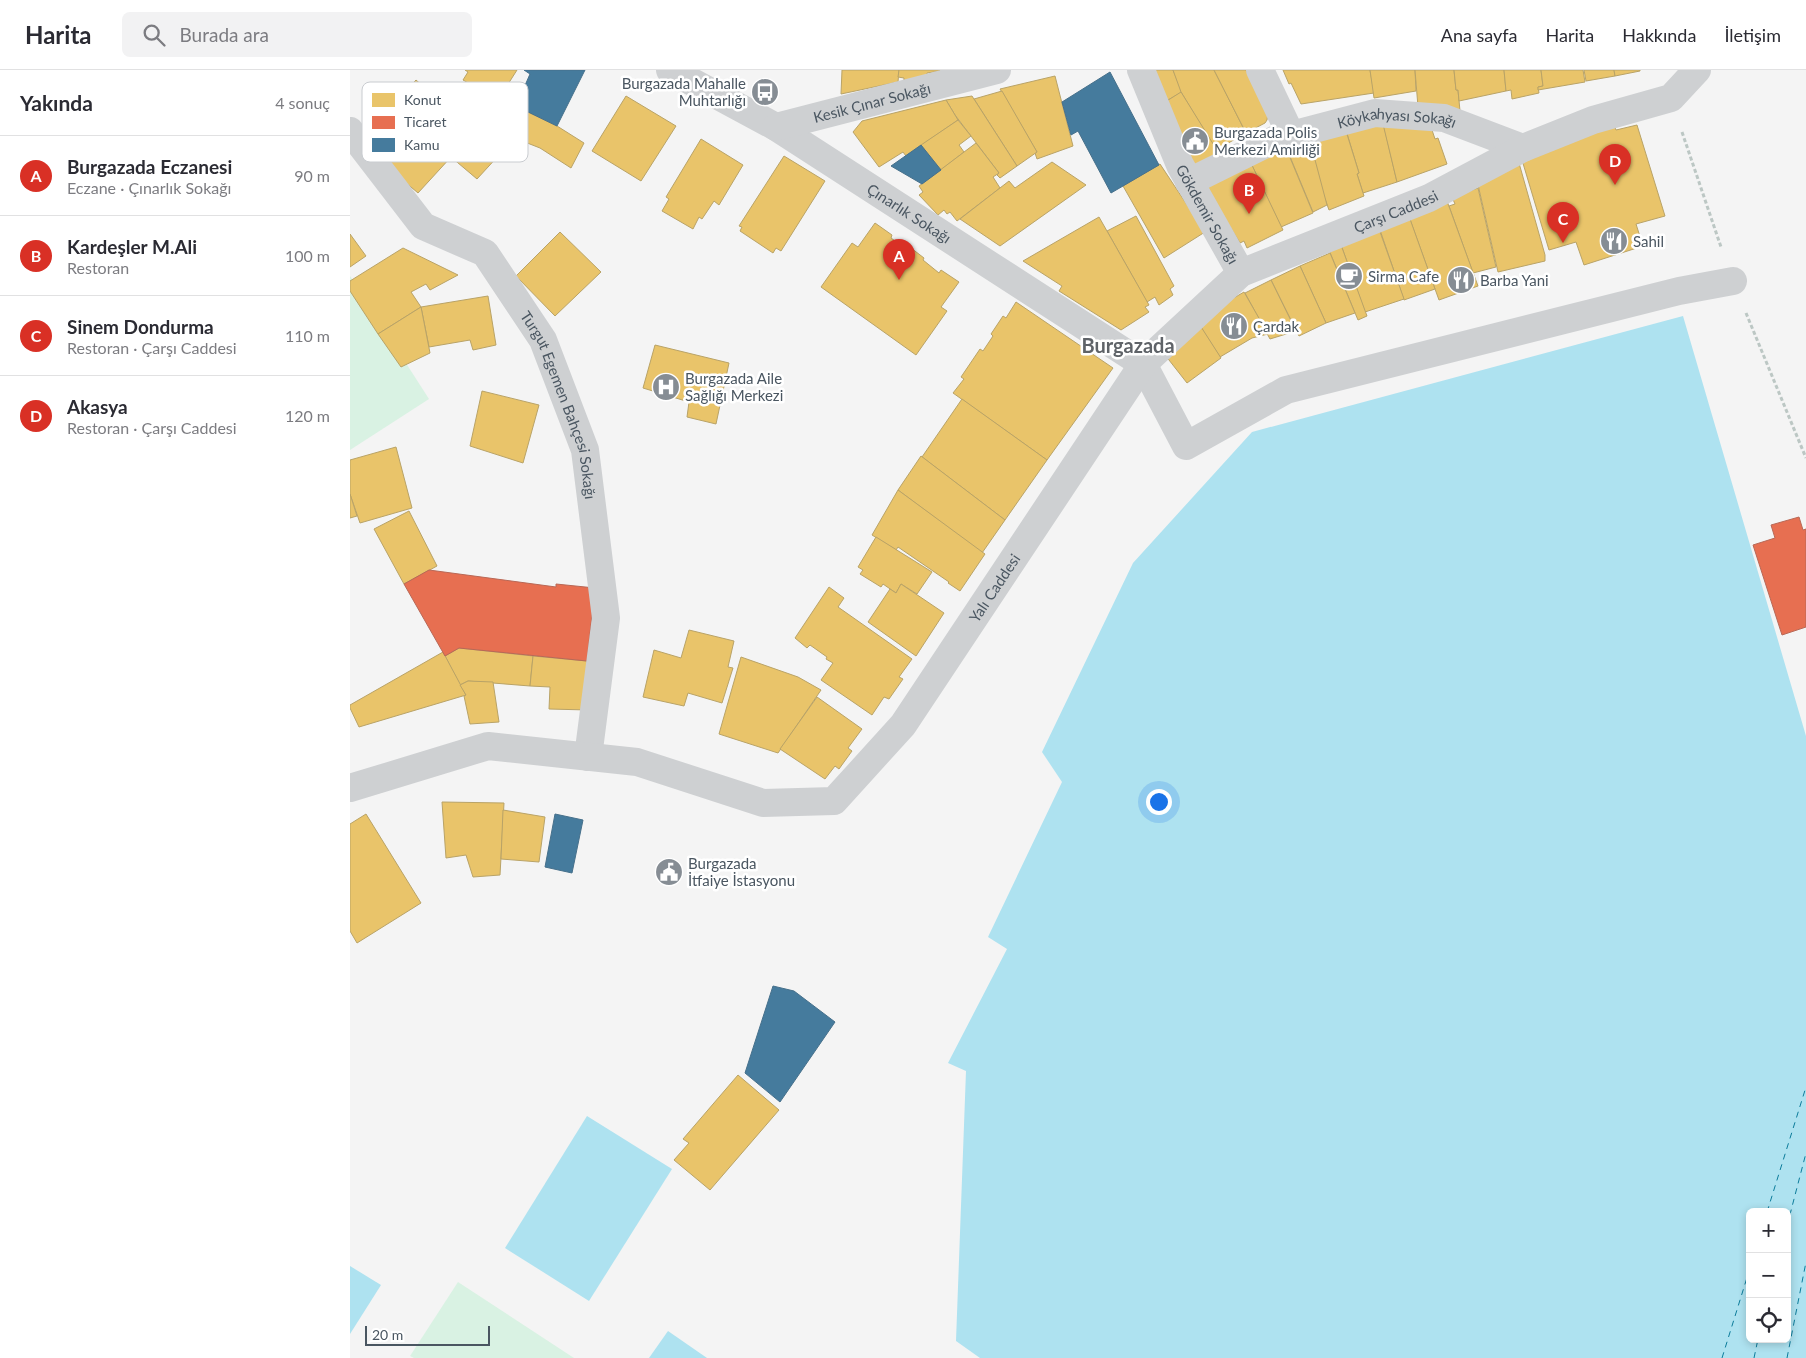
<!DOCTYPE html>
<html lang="tr">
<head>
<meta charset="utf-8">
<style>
	:root { --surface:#fff; --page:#f2f2f3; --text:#2b2b33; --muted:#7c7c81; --line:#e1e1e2; --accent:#d93025 }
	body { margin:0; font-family:Lato,sans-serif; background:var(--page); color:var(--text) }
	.controls { position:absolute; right:15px; bottom:15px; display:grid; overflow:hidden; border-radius:8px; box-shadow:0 2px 8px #0003 }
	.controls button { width:45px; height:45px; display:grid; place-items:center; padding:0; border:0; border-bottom:1px solid var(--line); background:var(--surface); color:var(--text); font:25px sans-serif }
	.scale { position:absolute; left:15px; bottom:12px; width:125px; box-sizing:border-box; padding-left:5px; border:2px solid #4a5661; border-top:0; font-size:14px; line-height:18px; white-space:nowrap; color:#4a5661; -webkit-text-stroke:4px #fff; paint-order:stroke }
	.you { position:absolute; left:808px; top:731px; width:18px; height:18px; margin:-12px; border:4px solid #fff; border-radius:50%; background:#1a73e8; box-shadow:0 0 0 8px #1a73e833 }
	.badge { display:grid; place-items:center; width:32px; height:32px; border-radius:50%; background:var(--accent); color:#fff; font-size:16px; font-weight:700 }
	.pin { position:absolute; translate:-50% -41px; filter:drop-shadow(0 1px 2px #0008) }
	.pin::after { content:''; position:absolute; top:26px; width:18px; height:15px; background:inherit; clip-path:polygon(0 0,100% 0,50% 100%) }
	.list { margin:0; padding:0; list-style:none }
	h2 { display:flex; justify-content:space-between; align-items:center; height:65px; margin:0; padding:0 20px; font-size:21px }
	h2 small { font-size:16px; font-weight:400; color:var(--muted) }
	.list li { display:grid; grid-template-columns:32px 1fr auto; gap:15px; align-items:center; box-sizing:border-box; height:80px; padding:0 20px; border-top:1px solid var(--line) }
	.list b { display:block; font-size:19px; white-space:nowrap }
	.list p { margin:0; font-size:16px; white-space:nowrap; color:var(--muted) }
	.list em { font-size:16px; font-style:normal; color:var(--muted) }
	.icon { flex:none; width:28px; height:28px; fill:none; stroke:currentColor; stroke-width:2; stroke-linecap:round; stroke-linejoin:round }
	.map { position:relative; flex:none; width:1456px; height:1288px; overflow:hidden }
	header { display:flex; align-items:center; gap:30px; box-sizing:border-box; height:70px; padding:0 25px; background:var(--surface); border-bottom:1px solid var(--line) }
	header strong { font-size:24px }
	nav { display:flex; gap:28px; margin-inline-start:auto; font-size:18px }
	.search { width:350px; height:45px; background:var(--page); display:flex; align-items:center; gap:12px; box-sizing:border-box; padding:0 18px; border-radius:8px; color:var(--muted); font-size:19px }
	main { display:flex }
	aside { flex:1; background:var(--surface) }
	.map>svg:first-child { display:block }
	.green { fill:#d9f2e3 }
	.water { fill:#aee2f0; fill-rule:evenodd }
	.homes { fill:#e9c46a; stroke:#b9a367 }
	.shops { fill:#e76f51; stroke:#b86856 }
	.public { fill:#457b9d; stroke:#46708b }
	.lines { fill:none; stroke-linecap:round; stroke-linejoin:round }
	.ferry { stroke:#0c7c9b; stroke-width:1; stroke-dasharray:6 5; stroke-linecap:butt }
	.path { stroke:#bcc7c4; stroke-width:3; stroke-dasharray:4 2.5; stroke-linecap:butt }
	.minor { stroke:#ced0d2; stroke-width:28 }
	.labels { text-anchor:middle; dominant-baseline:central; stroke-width:5; stroke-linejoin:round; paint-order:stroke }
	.poi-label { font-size:15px; fill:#4a5661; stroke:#fff; text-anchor:start }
	.street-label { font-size:15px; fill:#4a5661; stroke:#fff }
	.district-label { font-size:20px; font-weight:bold; fill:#5f6368; stroke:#fff }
	.key { fill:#fff; stroke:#c9ccd0; stroke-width:1 }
	.key-label { font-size:14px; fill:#4a5661 }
</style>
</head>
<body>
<header>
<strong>Harita</strong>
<div class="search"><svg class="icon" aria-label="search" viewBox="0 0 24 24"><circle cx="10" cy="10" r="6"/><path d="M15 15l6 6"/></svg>Burada ara</div>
<nav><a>Ana sayfa</a><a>Harita</a><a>Hakkında</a><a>İletişim</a></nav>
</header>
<main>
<aside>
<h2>Yakında<small>4 sonuç</small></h2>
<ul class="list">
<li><span class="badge">A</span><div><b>Burgazada Eczanesi</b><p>Eczane · Çınarlık Sokağı</p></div><em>90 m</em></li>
<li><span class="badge">B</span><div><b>Kardeşler M.Ali</b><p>Restoran</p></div><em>100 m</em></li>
<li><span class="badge">C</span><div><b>Sinem Dondurma</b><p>Restoran · Çarşı Caddesi</p></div><em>110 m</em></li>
<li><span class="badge">D</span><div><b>Akasya</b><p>Restoran · Çarşı Caddesi</p></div><em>120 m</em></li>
</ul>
</aside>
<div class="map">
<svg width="1456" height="1288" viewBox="0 0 1456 1288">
	<rect width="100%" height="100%" fill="#f4f4f4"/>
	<g class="green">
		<polygon points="0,206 79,329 0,380"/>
		<polygon points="108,1212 224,1288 64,1288 60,1286"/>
	</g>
	<g class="water">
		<path d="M 1333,246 L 1456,666 L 1456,1288 L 630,1288 L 606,1271 L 616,1001 L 598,993 L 657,879 L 638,867 L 712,712 L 692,682 L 783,493 L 902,362 ZM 1400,1142 L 1437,1142 L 1437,1269 L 1400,1269 Z"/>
		<polygon points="237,1046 322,1099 239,1231 155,1178"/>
		<polygon points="0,1196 31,1215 0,1264"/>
		<polygon points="318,1261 357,1288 299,1288"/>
	</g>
	<g class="homes">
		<polygon points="115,0 167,0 148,30 113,10 118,2"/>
		<polygon points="492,0 549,0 548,12 491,24"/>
		<polygon points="549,0 590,0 590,1 577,3 577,9 554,13 554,8 548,7"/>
		<polygon points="799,0 823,0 832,22 804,38"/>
		<polygon points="823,0 864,0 896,63 866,80 831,22"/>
		<polygon points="864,0 896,0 918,43 917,50 915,53 896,63"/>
		<polygon points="933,0 1020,0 1024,23 951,34 941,13 939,14"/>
		<polygon points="1020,0 1065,0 1066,21 1024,28"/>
		<polygon points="1065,0 1104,0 1106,20 1108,20 1110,41 1068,37"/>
		<polygon points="1104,0 1154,0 1156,21 1109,31 1108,20 1106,20"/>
		<polygon points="1154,0 1191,0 1193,16 1188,17 1189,23 1162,29 1161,20 1156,21"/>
		<polygon points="1191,0 1233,0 1235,12 1188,20 1188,17 1193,16"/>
		<polygon points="1234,0 1264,0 1265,6 1236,11"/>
		<polygon points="1264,0 1290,0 1290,1 1265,6"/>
		<polygon points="705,6 723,76 687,89 685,83 687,82 650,19"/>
		<polygon points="66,10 150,84 127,109 101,87 68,123 7,71"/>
		<polygon points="652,21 687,82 667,96 624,29"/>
		<polygon points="831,22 870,85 842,104 804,39"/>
		<polygon points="276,26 326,56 291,111 242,81"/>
		<polygon points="622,26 667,96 650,108 647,105 649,103 605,45 596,30"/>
		<polygon points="596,30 608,50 556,86 553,82 529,97 503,62 512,51"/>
		<polygon points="167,37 207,56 234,73 221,98 190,78 162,67"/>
		<polygon points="608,50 621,66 609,75 614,82 591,100 571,75"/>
		<polygon points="1033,52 1047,112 1013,123 1007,104 1009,103 995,57"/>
		<polygon points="1033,54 1081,57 1085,69 1088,68 1097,94 1047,112"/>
		<polygon points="1264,55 1266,60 1287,55 1315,146 1286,154 1293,176 1234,195 1226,172 1199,180 1172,90"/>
		<polygon points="996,61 1009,103 1007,104 1014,126 979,140 970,115 960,71"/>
		<polygon points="351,69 393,95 369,135 364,131 352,149 349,147 343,159 312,141 319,129 316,127"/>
		<polygon points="960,71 977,135 963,142 936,77"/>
		<polygon points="626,73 649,103 643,107 650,118 607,151 600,142 597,144 594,140 588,145 569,125 573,122 569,116"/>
		<polygon points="936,78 963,143 931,157 900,91"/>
		<polygon points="434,86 475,111 431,181 426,178 423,183 390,161 392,157 389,156"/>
		<polygon points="898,87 933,160 897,178 894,171 890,173 853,113"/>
		<polygon points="702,92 736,115 650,176 610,149 659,111 665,118"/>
		<polygon points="1169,93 1195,185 1195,191 1148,202 1126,106"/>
		<polygon points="810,94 855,162 814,188 773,116"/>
		<polygon points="1128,118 1146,197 1123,203 1099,136 1105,134 1102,127"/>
		<polygon points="1097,131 1128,216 1089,230 1058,144"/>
		<polygon points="786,146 824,216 820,219 823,225 809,235 805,227 797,232 757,161"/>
		<polygon points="749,147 799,235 795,237 799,242 771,260 709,221 712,216 673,191"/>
		<polygon points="1060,149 1085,219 1054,230 1030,160"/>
		<polygon points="525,153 542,165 541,168 559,181 561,178 574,188 573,190 589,203 591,200 609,212 591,237 597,241 566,285 471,217 502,173 508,177"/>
		<polygon points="1029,159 1054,229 1015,242 990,172"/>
		<polygon points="210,162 251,202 205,246 166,206"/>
		<polygon points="0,164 16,186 0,197"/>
		<polygon points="991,175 1017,246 1008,250 979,180"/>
		<polygon points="53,178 108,205 80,220 76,214 61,222 71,237 28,264 0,221 0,211"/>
		<polygon points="980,183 1005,243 976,253 950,196"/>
		<polygon points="950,196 976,253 949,266 921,210"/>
		<polygon points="921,210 946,261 920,269 895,223"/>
		<polygon points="894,222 918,264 902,268 870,287 846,250"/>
		<polygon points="138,226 146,275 123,280 120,270 79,277 71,237"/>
		<polygon points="666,232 763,298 697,390 603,323 614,309 611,307 630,279 633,281 643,266 641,264 653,246 656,248"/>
		<polygon points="71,237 80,283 51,297 28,264"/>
		<polygon points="846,249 871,288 837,313 808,276"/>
		<polygon points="305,275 379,293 366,354 337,347 339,332 293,318"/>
		<polygon points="132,321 189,335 173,393 120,376"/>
		<polygon points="612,329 697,390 655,450 572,387"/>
		<polygon points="46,377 62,438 10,453 0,424 0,390"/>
		<polygon points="571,386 655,450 632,483 548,420"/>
		<polygon points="548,420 635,484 610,521 598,513 599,512 548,477 546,480 522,465"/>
		<polygon points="0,424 7,446 0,448"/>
		<polygon points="59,441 87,496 54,514 24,459"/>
		<polygon points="526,467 582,502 567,524 551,514 546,523 533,514 531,517 510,504 513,500 508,497"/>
		<polygon points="551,514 594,543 566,586 518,552 540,519 546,523"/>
		<polygon points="479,517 494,528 488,537 562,589 549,607 553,609 539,629 534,627 522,645 471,610 483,593 476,589 477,587 460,575 457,578 445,568"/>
		<polygon points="339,560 384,571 378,597 383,598 372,633 338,623 334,636 293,627 304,580 331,588"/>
		<polygon points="109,578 183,586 180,616 118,611 110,615 95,586"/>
		<polygon points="93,582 116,625 9,657 0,638 0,635"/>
		<polygon points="183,586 237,591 238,640 199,639 200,617 180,616"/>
		<polygon points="391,587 448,607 471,620 428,683 369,664"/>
		<polygon points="118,611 143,612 149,652 120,654 114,626 116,625 110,615"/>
		<polygon points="467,627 512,659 498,678 502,681 489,699 485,696 475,709 430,679"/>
		<polygon points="92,732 154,733 150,805 123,807 116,785 96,788"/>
		<polygon points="153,740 195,747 189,792 151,789"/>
		<polygon points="16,744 71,833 7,873 0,861 0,754"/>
		<polygon points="388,1005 429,1040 360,1120 324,1090 339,1073 333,1069"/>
	</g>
	<g class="shops">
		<polygon points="1449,447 1453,460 1456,459 1456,557 1432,565 1403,475 1425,468 1421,455"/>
		<polygon points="79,500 206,517 206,514 245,518 237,591 109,578 95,586 54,514"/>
	</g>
	<g class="public">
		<polygon points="174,0 235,0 207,56 166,36 180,4"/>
		<polygon points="760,2 809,95 761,123 728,61 721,65 712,32"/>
		<polygon points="571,75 591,100 572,114 541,96"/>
		<polygon points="205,744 233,750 222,803 195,797"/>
		<polygon points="423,916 444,921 485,952 430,1032 395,1003"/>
	</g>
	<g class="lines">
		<g class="ferry">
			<polyline points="1417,1142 1456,1017"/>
			<polyline points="1437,1156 1456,1083"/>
			<polyline points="1372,1288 1400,1198"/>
			<polyline points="1404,1288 1408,1269"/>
			<polyline points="1437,1288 1456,1192"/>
		</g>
		<g class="path">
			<polyline points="1332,62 1371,177"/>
			<polyline points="1396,243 1456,388"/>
		</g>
		<g class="minor">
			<path id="s1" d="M 320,0 L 426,57 L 793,294 L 836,376 L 936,320 L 1329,221 L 1383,211"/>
			<path id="s2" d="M 791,0 L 830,95 L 891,203"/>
			<polyline points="910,0 941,65"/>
			<path id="s3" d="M 426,57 L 647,0"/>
			<path id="s4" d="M 0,61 L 73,156 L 135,183 L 193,270 L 235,380 L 256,548 L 238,687"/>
			<path id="s5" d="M 839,112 L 926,69 L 1025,43 L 1094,48 L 1173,78"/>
			<path id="s6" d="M 0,718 L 138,676 L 287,692 L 413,733 L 484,731 L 553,655 L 793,294 L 891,203 L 1079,128 L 1173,78 L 1243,50 L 1321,28 L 1347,0"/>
		</g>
	</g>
	<defs>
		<g id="bus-disc" transform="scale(1.4375)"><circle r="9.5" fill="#868d94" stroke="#fff"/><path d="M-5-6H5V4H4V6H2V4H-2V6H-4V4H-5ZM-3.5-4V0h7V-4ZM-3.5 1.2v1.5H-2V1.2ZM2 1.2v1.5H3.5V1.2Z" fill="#fff"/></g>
		<g id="civic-disc" transform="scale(1.4375)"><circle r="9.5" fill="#868d94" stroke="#fff"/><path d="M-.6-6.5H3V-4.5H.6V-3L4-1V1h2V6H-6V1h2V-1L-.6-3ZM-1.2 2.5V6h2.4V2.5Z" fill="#fff"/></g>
		<g id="restaurant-disc" transform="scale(1.4375)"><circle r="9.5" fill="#868d94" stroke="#fff"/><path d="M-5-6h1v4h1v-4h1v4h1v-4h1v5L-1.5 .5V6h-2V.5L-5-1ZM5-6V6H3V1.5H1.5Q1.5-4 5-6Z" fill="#fff"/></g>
		<g id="cafe-disc" transform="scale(1.4375)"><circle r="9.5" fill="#868d94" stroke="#fff"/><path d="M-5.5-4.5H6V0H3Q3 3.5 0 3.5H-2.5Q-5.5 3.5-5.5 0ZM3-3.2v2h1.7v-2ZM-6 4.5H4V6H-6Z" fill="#fff"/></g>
		<g id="hospital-disc" transform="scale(1.4375)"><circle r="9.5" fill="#868d94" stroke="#fff"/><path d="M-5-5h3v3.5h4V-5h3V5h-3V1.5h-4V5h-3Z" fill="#fff"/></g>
	</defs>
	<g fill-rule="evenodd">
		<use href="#bus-disc" x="415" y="22"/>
		<use href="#civic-disc" x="845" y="71"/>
		<use href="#restaurant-disc" x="1264" y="171"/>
		<use href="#cafe-disc" x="999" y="206"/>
		<use href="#restaurant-disc" x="1111" y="210"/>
		<use href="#restaurant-disc" x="884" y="256"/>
		<use href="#hospital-disc" x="316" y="317"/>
		<use href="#civic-disc" x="319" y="802"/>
	</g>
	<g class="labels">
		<g class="poi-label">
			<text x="396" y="13" text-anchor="end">Burgazada Mahalle<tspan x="396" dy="17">Muhtarlığı</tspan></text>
			<text x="864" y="62">Burgazada Polis<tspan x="864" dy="17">Merkezi Amirliği</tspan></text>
			<text x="1283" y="171">Sahil</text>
			<text x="1018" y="206">Sirma Cafe</text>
			<text x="1130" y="210">Barba Yani</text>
			<text x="903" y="256">Çardak</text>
			<text x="335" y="308">Burgazada Aile<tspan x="335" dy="17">Sağlığı Merkezi</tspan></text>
			<text x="338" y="793">Burgazada<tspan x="338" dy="17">İtfaiye İstasyonu</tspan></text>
		</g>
		<g class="street-label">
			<text stroke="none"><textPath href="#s3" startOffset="99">Kesik Çınar Sokağı</textPath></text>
			<text stroke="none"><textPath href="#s5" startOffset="221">Köykahyası Sokağı</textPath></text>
			<text stroke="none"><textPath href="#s6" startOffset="1334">Çarşı Caddesi</textPath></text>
			<text stroke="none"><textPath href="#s1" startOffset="279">Çınarlık Sokağı</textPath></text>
			<text stroke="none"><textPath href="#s2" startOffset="159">Gökdemir Sokağı</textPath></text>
			<text stroke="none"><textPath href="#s4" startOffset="359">Turgut Egemen Bahçesi Sokağı</textPath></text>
			<text stroke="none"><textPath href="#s6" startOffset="765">Yalı Caddesi</textPath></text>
		</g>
		<g class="district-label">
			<text x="778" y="275">Burgazada</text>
		</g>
	</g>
	<rect x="12" y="12" width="166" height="80" rx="8" class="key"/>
	<rect x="22" y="23" width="23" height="14" fill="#e9c46a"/>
	<rect x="22" y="46" width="23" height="13" fill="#e76f51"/>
	<rect x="22" y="68" width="23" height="14" fill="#457b9d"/>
	<g class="key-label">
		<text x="54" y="35">Konut</text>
		<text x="54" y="57">Ticaret</text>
		<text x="54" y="80">Kamu</text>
	</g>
</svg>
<div class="controls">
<button>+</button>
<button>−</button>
<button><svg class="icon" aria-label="locate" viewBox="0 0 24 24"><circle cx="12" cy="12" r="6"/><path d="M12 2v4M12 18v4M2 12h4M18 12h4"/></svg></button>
</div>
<div class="scale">20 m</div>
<div class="you"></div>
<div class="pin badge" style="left:549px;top:210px">A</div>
<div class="pin badge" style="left:899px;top:144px">B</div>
<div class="pin badge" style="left:1213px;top:173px">C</div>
<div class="pin badge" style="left:1265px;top:115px">D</div>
</div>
</main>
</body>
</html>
